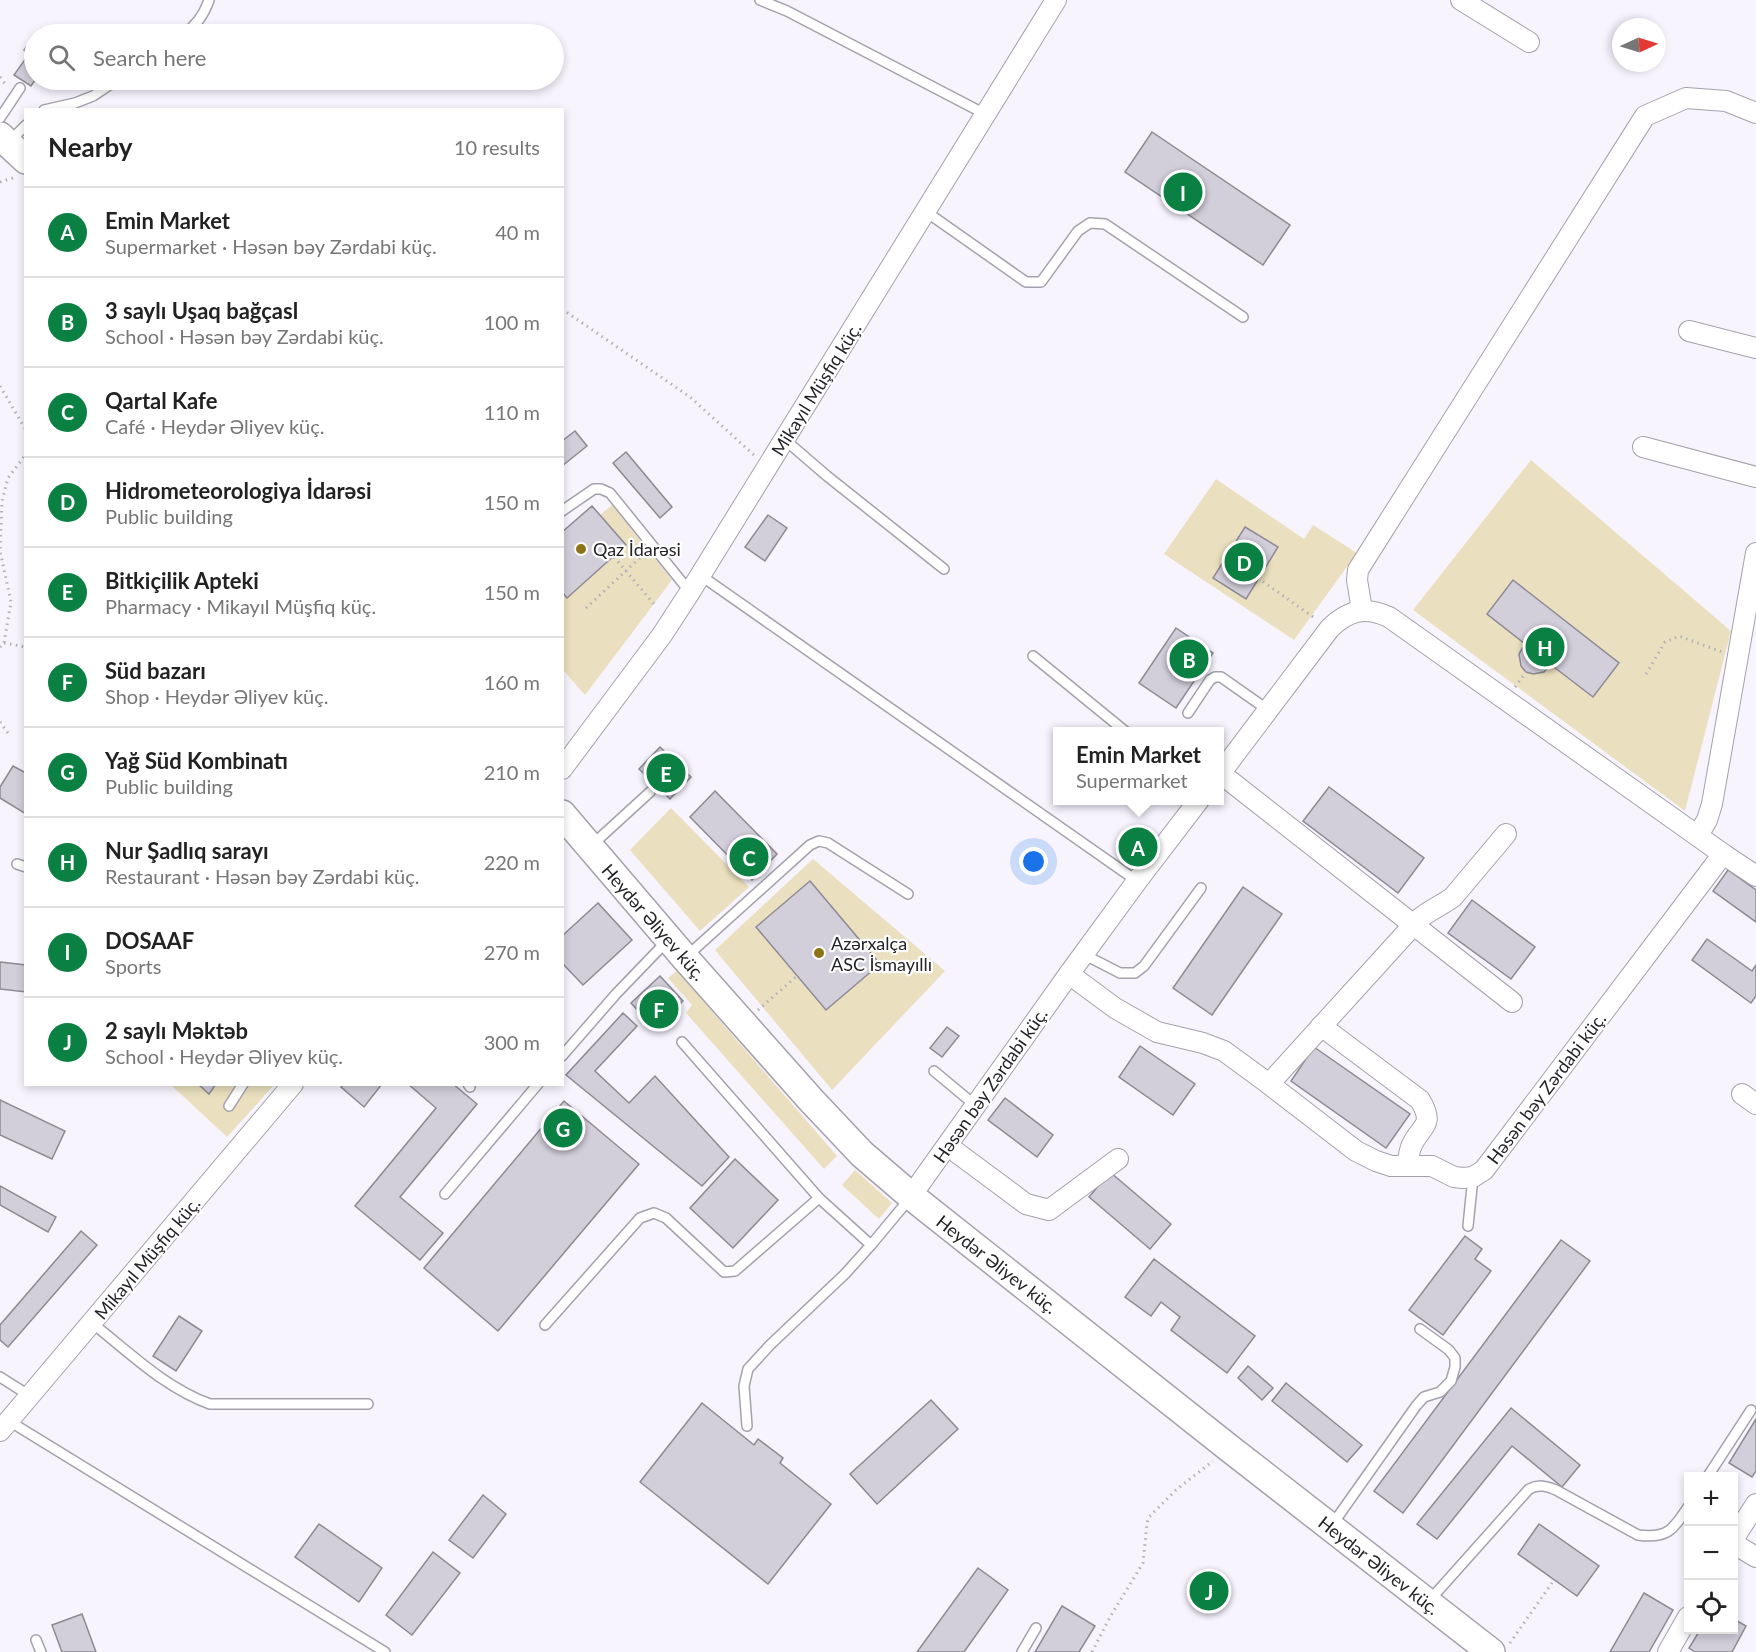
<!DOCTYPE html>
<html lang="en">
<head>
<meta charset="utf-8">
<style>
	:root { --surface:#fff; --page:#f2f2f2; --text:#222; --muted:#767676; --line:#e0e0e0; --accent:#0b8043 }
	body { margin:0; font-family:Lato,sans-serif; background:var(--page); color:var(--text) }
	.controls { position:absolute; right:18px; bottom:18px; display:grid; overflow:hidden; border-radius:0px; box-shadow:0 3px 9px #0003 }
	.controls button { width:54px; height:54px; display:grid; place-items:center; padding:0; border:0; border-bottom:2px solid var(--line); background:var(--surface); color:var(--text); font:30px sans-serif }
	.compass { position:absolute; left:1612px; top:18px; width:54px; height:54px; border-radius:50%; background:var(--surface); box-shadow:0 3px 9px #0003; rotate:86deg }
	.you { position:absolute; left:1034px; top:862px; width:21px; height:21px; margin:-15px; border:4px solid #fff; border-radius:50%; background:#1a73e8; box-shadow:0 0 0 9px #1a73e833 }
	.badge { display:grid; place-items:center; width:39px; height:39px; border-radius:50%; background:var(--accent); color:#fff; font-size:20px; font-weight:700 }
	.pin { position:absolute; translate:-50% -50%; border:3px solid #fff; box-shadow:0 2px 6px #0006 }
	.popup { position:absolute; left:1053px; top:727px; width:171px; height:78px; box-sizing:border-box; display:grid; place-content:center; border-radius:0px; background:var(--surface); filter:drop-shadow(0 2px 4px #0005); font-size:20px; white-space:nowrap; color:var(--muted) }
	.popup b { font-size:22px; color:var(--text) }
	.popup::after { content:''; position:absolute; left:50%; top:100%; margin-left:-12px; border:12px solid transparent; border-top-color:var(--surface) }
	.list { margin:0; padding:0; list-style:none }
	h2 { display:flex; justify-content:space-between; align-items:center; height:78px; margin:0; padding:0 24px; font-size:26px }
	h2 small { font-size:20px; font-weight:400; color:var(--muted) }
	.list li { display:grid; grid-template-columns:39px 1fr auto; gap:18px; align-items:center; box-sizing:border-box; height:90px; padding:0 24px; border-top:2px solid var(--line) }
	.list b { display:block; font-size:22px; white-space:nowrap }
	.list p { margin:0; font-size:20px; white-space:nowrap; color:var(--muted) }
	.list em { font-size:20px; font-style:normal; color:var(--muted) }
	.icon { flex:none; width:33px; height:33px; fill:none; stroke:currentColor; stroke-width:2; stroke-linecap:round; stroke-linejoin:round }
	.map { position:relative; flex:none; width:1756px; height:1652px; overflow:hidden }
	.search { position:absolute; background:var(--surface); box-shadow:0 3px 9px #0003; left:24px; top:24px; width:540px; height:66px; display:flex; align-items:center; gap:15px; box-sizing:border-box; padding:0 21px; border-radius:33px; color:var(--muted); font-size:22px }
	.panel { position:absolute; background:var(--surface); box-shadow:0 3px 9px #0003; left:24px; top:108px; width:540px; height:978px; border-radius:0px }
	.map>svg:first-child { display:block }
	.green { fill:#eae0bf }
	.building { fill:#d2ceda; stroke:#8d8a95; stroke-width:1.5 }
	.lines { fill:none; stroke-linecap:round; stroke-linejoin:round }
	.lane-casing { stroke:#a5a1ac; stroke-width:12 }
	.street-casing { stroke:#a5a1ac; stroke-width:22 }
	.secondary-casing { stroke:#a5a1ac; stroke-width:30 }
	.path { stroke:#b2b0b8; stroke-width:3; stroke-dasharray:1.5 4.5; stroke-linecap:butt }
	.lane { stroke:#fff; stroke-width:9 }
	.street { stroke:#fff; stroke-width:20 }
	.secondary { stroke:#fff; stroke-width:27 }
	.poi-dot { fill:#8c7317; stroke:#fff; stroke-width:2 }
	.labels { text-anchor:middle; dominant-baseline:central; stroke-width:4.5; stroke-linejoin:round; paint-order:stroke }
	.street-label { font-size:18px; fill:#242327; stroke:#fff }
	.poi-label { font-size:18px; fill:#242327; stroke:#fff; text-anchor:start }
</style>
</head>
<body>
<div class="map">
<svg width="1756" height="1652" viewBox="0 0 1756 1652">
	<rect width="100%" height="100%" fill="#f7f4fe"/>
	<g class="green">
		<polygon points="1531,460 1731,631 1685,811 1413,610"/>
		<polygon points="1216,479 1304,539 1313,525 1357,553 1294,640 1164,554"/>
		<polygon points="612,505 672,580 585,695 563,670 562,592 567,597 626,546 600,515"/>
		<polygon points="671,808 749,887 700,931 630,850"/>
		<polygon points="813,859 945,971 832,1090 715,950"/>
		<polygon points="677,971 837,1156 824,1169 686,1013 692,1005 668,978"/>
		<polygon points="171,1085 274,1085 227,1137"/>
		<polygon points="855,1170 892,1203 879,1219 842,1185"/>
	</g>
	<g class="building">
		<polygon points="33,38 34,40 35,80 31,86 14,75 29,54 24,50"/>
		<polygon points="1152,132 1290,225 1263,265 1125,172"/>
		<polygon points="575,431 587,446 562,466 562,441"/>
		<polygon points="626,452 672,507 660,518 613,463"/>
		<polygon points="592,506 626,545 567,598 562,592 562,532"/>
		<polygon points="768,515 787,528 765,561 745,547"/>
		<polygon points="1245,527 1278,547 1246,599 1213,578"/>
		<polygon points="1513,580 1619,663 1593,697 1550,664 1544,672 1533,674 1526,672 1521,666 1519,654 1525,644 1487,614"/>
		<polygon points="1176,628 1213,653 1176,708 1139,683"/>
		<polygon points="660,747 691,777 670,799 639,769"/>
		<polygon points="13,766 26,773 26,814 0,798 0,787"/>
		<polygon points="1329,787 1424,858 1398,893 1303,821"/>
		<polygon points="715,791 777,854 752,880 690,817"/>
		<polygon points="1135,836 1148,845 1138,858 1126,848"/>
		<polygon points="1728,870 1756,890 1756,922 1713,891"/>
		<polygon points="810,881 880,964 826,1010 756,927"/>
		<polygon points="1243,887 1282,914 1212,1015 1173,988"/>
		<polygon points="1472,900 1535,947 1511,979 1448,933"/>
		<polygon points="598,903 632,940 583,985 562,963 562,936"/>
		<polygon points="1707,939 1752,971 1756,965 1756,996 1751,1003 1692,960"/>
		<polygon points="0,962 26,965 26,992 0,989"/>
		<polygon points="660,976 683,1001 654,1028 631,1003"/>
		<polygon points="623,1013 637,1026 595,1071 629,1103 655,1076 729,1157 702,1186 566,1075"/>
		<polygon points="947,1027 959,1036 942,1057 930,1048"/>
		<polygon points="1140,1046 1195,1084 1173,1115 1119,1077"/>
		<polygon points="1314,1047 1410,1114 1386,1148 1291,1081"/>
		<polygon points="198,1084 216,1084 209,1094"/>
		<polygon points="343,1084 382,1084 364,1107 341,1087"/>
		<polygon points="408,1084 453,1084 477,1104 400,1197 443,1233 420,1260 355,1206 436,1108"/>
		<polygon points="1005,1098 1053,1135 1037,1157 988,1120"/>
		<polygon points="0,1100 65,1131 52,1159 0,1135"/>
		<polygon points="564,1101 639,1164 498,1331 424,1268"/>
		<polygon points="735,1159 778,1200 733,1248 690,1208"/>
		<polygon points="1110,1172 1171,1224 1150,1249 1089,1197"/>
		<polygon points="0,1186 56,1217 48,1232 0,1205"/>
		<polygon points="81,1231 97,1245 8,1347 0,1340 0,1325"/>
		<polygon points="1465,1236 1482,1249 1475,1259 1491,1271 1443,1335 1409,1310"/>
		<polygon points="1561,1240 1590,1261 1403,1513 1374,1491"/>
		<polygon points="1154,1259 1255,1336 1227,1373 1171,1330 1180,1317 1161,1302 1151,1316 1125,1297"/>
		<polygon points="179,1316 202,1331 176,1371 153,1356"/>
		<polygon points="1248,1366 1273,1388 1262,1400 1238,1378"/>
		<polygon points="1286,1383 1362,1445 1347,1462 1272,1401"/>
		<polygon points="931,1400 958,1429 877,1504 850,1474"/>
		<polygon points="702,1403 754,1445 758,1439 783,1458 780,1463 831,1504 768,1584 640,1482"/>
		<polygon points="1511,1408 1580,1465 1562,1487 1512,1446 1437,1539 1417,1524"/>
		<polygon points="1756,1419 1756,1471 1752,1477 1729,1463"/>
		<polygon points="483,1495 506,1514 473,1558 449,1540"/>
		<polygon points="319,1524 382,1568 359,1602 295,1557"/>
		<polygon points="1539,1524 1599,1566 1577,1596 1518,1554"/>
		<polygon points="433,1552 460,1573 412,1635 386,1615"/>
		<polygon points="978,1568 1008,1590 964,1652 917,1652"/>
		<polygon points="1644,1593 1673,1610 1649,1652 1610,1652"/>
		<polygon points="1062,1606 1095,1626 1079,1652 1035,1652"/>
		<polygon points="82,1614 96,1652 62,1652 52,1625"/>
		<polygon points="1734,1619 1746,1626 1732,1652 1695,1652 1689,1648 1700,1630 1734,1630"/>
	</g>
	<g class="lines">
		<g class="lane-casing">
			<g id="lane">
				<polyline points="760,0 787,11 985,114"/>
				<path d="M 184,34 C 197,25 204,15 209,0"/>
				<polyline points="44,110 75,103 93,96 117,80"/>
				<polyline points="0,118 20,88"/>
				<polyline points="10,141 26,125"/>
				<polyline points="925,211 1026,282 1041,282 1078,231 1090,223 1105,224 1243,317"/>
				<polyline points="784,439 827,476 944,569"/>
				<polyline points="562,511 594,489 601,489 610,493 690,592"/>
				<polyline points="700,575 1137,881"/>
				<polyline points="1033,656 1126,732"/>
				<polyline points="1188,713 1210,680 1215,677 1221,677 1268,710"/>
				<polyline points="592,845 650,792"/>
				<polyline points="17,864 26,867"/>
				<polyline points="1083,954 1120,973 1135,973 1144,966 1201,888"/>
				<polyline points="687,956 810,845 819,841 828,843 908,894"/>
				<polyline points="682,1042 819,1198 871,1245 911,1197"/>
				<polyline points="562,1056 616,994 667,941"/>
				<polyline points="934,1071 976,1106"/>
				<polyline points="468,1084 470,1087"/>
				<polyline points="229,1106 243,1084"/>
				<polyline points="445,1194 538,1084"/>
				<polyline points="1468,1226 1473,1177"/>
				<path d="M 92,1323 C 129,1352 165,1388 210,1404 L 368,1404"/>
				<polyline points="545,1325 640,1218 654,1213 666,1218 724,1272 735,1271 819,1198"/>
				<polyline points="0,1377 30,1396"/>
				<polyline points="9,1421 385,1652"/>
				<polyline points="747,1426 744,1386 748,1369 770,1345 845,1274 871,1245"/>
				<polyline points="1708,1476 1751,1410"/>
				<polyline points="1332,1525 1416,1406 1424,1397 1440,1392 1451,1381 1455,1367 1455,1358 1449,1350 1420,1329"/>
				<path d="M 1429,1601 L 1529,1489 C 1539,1484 1546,1486 1556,1490 L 1638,1535 C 1667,1539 1673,1530 1688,1507"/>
				<polyline points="36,1640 41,1652"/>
				<polyline points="1022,1652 1036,1628"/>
			</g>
		</g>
		<g class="street-casing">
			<g id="street">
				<polyline points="1461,0 1529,42"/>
				<polyline points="1689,331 1756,348"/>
				<polyline points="1643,447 1756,477"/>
				<polyline points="1362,610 1357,580 1358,570 1645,116 1686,98 1726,101 1756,113"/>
				<polyline points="562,769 662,635 690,592 1056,0"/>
				<polyline points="1220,773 1512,1002"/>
				<path d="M 1219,775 L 1330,628 C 1349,610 1365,606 1389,617 L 1723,854 L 1756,876"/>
				<polyline points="1698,835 1707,820 1712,804 1756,553"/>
				<polyline points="1069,974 1115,1008 1157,1032 1203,1043 1224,1051 1269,1084 1356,1151 1376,1161 1391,1166 1432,1166 1454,1177 1463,1178 1473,1177 1484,1170 1723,854"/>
				<path d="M 1321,1026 L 1420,1100 C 1436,1127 1420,1125 1411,1147 C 1409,1153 1408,1160 1407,1166"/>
				<path d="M 1269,1084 L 1417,921 C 1427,911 1441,906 1453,897 L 1506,834"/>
				<polyline points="1742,1094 1756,1104"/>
				<polyline points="948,1146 1026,1204 1049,1210 1118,1159"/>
				<polyline points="911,1196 1069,974 1137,881 1199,800"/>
				<polyline points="0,1431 293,1084"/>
				<polyline points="1734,1538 1756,1504"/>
				<polyline points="1734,1544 1756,1557"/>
				<polyline points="1668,1652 1688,1617"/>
			</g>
		</g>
		<g class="secondary-casing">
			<g id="secondary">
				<polyline points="0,136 26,160"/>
				<polyline points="562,814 685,958 811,1100 862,1154 911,1196 1229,1448 1491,1652"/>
			</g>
		</g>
		<g class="path">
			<polyline points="0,77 6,85"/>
			<polyline points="0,182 13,178"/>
			<polyline points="562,309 690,397 754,455"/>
			<polyline points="0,386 26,430"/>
			<polyline points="614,557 654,604"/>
			<polyline points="1258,578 1316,619"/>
			<polyline points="586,608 645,553"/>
			<polyline points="4,643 26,647"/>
			<polyline points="0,647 4,643 11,602 0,551 2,501 8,478 26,454"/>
			<polyline points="1646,674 1665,642 1679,636 1722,652"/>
			<polyline points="1515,687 1526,672"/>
			<polyline points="0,722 8,733"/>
			<polyline points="758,1010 797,976"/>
			<polyline points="1510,1643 1554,1580"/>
			<polyline points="1092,1652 1110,1617 1143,1563 1147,1523 1149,1517 1176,1490 1213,1461"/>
		</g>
		<use href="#lane" class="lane"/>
		<use href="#street" class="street"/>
		<use href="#secondary" class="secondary"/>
	</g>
	<g class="poi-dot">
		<circle cx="581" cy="549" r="6"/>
		<circle cx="819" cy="953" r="6"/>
	</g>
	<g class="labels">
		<g class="street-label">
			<text transform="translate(816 389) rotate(-58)">Mikayıl Müşfiq küç.</text>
			<text transform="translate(654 922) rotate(49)">Heydər Əliyev küç.</text>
			<text transform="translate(990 1085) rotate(-55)">Həsən bəy Zərdabi küç.</text>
			<text transform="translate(1546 1088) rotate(-53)">Həsən bəy Zərdabi küç.</text>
			<text transform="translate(147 1258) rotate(-50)">Mikayıl Müşfiq küç.</text>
			<text transform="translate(997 1264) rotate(38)">Heydər Əliyev küç.</text>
			<text transform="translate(1379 1565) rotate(38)">Heydər Əliyev küç.</text>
		</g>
		<g class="poi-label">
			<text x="593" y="549">Qaz İdarəsi</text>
			<text x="831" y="943">Azərxalça<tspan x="831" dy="21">ASC İsmayıllı</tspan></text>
		</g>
	</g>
</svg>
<div class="controls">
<button>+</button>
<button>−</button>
<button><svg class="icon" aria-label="locate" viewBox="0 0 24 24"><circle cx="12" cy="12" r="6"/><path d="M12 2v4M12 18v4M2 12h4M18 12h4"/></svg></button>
</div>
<svg class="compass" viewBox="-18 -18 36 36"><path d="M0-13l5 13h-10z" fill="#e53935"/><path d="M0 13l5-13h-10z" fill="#767676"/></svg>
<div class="you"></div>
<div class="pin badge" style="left:1138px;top:847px">A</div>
<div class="popup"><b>Emin Market</b>Supermarket</div>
<div class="pin badge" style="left:1189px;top:659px">B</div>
<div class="pin badge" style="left:749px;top:857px">C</div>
<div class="pin badge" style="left:1244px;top:562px">D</div>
<div class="pin badge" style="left:666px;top:773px">E</div>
<div class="pin badge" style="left:659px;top:1009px">F</div>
<div class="pin badge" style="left:563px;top:1128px">G</div>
<div class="pin badge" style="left:1545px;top:647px">H</div>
<div class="pin badge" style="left:1183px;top:192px">I</div>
<div class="pin badge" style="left:1209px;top:1591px">J</div>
<div class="search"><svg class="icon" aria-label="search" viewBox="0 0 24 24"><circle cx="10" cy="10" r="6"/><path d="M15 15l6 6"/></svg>Search here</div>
<section class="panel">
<h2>Nearby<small>10 results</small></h2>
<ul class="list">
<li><span class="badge">A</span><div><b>Emin Market</b><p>Supermarket · Həsən bəy Zərdabi küç.</p></div><em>40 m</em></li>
<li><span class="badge">B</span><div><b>3 saylı Uşaq bağçasl</b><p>School · Həsən bəy Zərdabi küç.</p></div><em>100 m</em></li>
<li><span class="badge">C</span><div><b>Qartal Kafe</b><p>Café · Heydər Əliyev küç.</p></div><em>110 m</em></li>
<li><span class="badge">D</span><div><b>Hidrometeorologiya İdarəsi</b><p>Public building</p></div><em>150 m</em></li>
<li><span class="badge">E</span><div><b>Bitkiçilik Apteki</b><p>Pharmacy · Mikayıl Müşfiq küç.</p></div><em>150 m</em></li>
<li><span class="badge">F</span><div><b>Süd bazarı</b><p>Shop · Heydər Əliyev küç.</p></div><em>160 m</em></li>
<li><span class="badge">G</span><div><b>Yağ Süd Kombinatı</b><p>Public building</p></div><em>210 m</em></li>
<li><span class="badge">H</span><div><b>Nur Şadlıq sarayı</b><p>Restaurant · Həsən bəy Zərdabi küç.</p></div><em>220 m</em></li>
<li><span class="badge">I</span><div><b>DOSAAF</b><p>Sports</p></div><em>270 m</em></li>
<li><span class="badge">J</span><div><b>2 saylı Məktəb</b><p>School · Heydər Əliyev küç.</p></div><em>300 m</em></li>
</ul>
</section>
</div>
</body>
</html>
